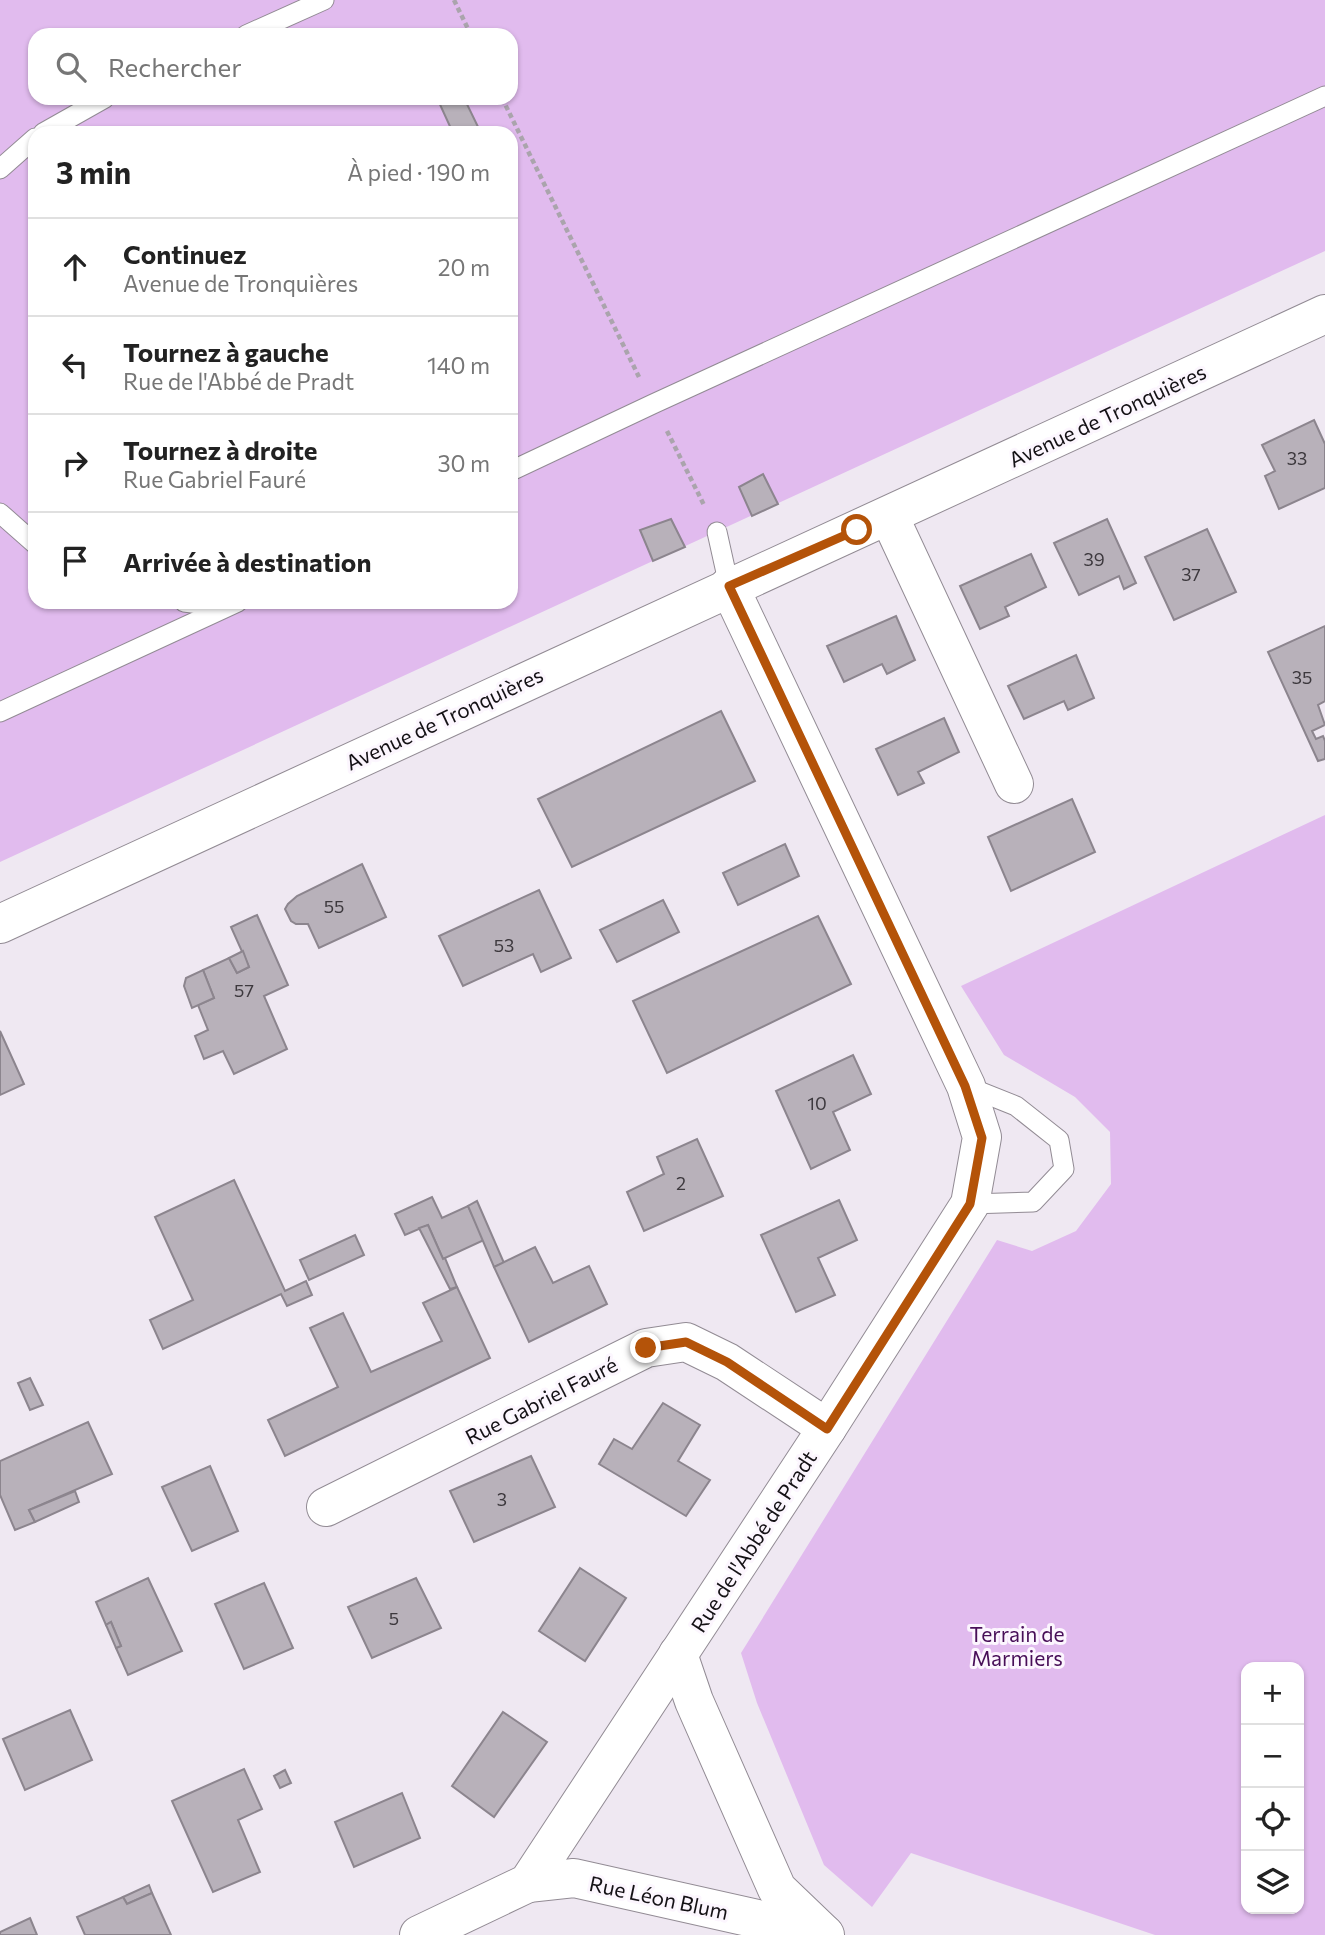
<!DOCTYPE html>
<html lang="fr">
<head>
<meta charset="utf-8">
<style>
	:root { --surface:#fff; --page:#f2f2f2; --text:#222; --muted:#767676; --line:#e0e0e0 }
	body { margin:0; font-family:Commissioner,sans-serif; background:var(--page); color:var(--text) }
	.controls { position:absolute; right:21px; bottom:21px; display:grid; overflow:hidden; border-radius:14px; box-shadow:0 2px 5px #0004 }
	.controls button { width:63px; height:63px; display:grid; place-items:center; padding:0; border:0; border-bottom:2px solid var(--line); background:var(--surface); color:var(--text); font:35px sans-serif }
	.stop { position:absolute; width:21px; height:21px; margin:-16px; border:5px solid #b45309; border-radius:50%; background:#fff }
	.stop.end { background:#b45309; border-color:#fff; box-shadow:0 2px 7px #0008 }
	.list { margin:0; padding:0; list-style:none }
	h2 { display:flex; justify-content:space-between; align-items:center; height:91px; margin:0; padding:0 28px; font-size:30px }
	h2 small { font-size:23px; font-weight:400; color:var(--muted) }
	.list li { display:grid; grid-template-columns:46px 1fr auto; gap:21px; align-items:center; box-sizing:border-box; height:98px; padding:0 28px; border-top:2px solid var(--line) }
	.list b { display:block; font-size:26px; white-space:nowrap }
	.list p { margin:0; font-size:23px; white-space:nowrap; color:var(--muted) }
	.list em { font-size:23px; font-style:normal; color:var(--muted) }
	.icon { flex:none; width:38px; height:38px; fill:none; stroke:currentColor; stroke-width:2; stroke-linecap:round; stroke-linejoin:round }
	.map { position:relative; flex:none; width:1325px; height:1935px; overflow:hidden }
	.search { position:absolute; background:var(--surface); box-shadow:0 2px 5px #0004; left:28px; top:28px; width:490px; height:77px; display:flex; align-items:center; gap:18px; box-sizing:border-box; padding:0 24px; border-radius:21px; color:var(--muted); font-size:26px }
	.panel { position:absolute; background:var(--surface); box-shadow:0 2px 5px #0004; left:28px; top:126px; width:490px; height:483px; border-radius:21px }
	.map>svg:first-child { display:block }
	.green { fill:#e1bbee; fill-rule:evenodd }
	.building { fill:#b8b1ba; stroke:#8c858e; stroke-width:2 }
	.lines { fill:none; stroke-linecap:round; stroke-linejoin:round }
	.service-casing { stroke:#928b94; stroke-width:21 }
	.minor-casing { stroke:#928b94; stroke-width:40 }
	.tertiary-casing { stroke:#928b94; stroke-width:40 }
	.path { stroke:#aaa4ac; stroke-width:4.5; stroke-dasharray:5 3.5; stroke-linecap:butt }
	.service { stroke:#fff; stroke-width:19 }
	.minor { stroke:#fff; stroke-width:38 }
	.tertiary { stroke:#fff; stroke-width:38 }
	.route { stroke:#b45309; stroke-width:9 }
	.labels { text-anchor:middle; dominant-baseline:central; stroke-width:6; stroke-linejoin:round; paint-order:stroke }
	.number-label { font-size:18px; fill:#3d393e }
	.street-label { font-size:21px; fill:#141115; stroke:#fcf6fe }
	.park-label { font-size:21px; fill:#480f58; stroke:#fcf6fe }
</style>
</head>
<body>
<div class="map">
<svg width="1325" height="1935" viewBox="0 0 1325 1935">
	<rect width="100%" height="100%" fill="#efe8f2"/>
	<g class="green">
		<path d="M 0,0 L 1325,0 L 1325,251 L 0,862 ZM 35,35 L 511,35 L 511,98 L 35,98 ZM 35,133 L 511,133 L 511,602 L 35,602 Z"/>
		<path d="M 1325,815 L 1325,1935 L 1155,1935 L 911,1853 L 872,1907 L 824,1865 L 757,1703 L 741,1653 L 997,1240 L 1032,1251 L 1076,1231 L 1111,1184 L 1110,1132 L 1075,1097 L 1004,1055 L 961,986 ZM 1246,1667 L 1299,1667 L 1299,1909 L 1246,1909 Z"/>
	</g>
	<g class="building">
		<polygon points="437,98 464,98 481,133 453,133"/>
		<polygon points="1314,420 1325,444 1325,488 1279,509 1265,476 1275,471 1262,445"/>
		<polygon points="763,474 778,504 752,516 739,487"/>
		<polygon points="671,519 685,547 653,561 640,530"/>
		<polygon points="1107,519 1136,583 1124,589 1119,576 1079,595 1054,543"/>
		<polygon points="1207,529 1236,592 1174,620 1145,557"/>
		<polygon points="1031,554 1046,587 1005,607 1009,616 980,629 960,586"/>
		<polygon points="896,616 915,660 887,674 882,664 844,682 827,646"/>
		<polygon points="1325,626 1325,701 1318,705 1325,725 1312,731 1316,739 1323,736 1325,741 1325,759 1318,761 1268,652"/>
		<polygon points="1076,655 1094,698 1068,710 1064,701 1024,719 1008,686"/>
		<polygon points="721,711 755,781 572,867 538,799"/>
		<polygon points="944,718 959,752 918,772 924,783 898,795 876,749"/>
		<polygon points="1072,799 1095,852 1011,891 988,837"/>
		<polygon points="785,844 799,876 738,905 723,873"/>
		<polygon points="362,864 386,917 319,948 308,924 296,924 291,921 285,909 288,904 297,896"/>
		<polygon points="539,890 571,958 541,972 533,954 463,986 439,936"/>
		<polygon points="663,900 679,932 617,962 600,930"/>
		<polygon points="257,915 288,985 264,996 287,1049 234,1074 223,1051 204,1059 195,1036 208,1030 198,1005 214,998 203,970 229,958 237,973 249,967 231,927"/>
		<polygon points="818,916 851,984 667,1073 633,1001"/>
		<polygon points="243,951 249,967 237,973 229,958"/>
		<polygon points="203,970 214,998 192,1008 184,986 186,978"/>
		<polygon points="0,1031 24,1084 0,1095"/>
		<polygon points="853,1055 871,1094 833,1112 850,1150 811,1169 776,1091"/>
		<polygon points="697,1139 723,1196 644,1231 627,1192 664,1174 657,1157"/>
		<polygon points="234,1180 285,1291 306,1281 312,1295 287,1306 281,1294 163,1349 150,1320 193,1300 155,1217"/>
		<polygon points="432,1197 442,1218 468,1206 484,1240 443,1259 428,1225 405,1235 395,1214"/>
		<polygon points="839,1200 857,1240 818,1258 835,1295 796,1312 761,1235"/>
		<polygon points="477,1201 504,1263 494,1267 468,1206"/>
		<polygon points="428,1225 443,1259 445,1258 457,1287 450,1289 419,1228"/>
		<polygon points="355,1235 364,1255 309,1280 300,1260"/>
		<polygon points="535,1247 553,1283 589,1266 607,1304 529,1342 494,1267"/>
		<polygon points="457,1287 490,1358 285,1456 268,1420 338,1387 310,1328 343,1313 371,1372 442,1341 423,1303"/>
		<polygon points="30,1378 43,1405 30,1410 18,1383"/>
		<polygon points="663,1403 700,1425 678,1461 710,1480 686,1516 599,1464 614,1439 632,1449"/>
		<polygon points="88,1422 112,1474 29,1510 35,1522 15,1530 0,1495 0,1461"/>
		<polygon points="531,1456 555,1507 474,1542 450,1491"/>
		<polygon points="210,1466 238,1531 192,1551 162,1487"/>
		<polygon points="75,1491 79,1502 35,1522 29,1510"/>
		<polygon points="580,1568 626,1598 585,1661 539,1631"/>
		<polygon points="148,1578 182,1651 128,1675 116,1648 121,1646 111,1622 106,1625 96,1602"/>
		<polygon points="416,1578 441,1628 372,1658 348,1607"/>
		<polygon points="264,1583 293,1648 244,1669 215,1604"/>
		<polygon points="111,1622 121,1646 116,1648 106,1625"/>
		<polygon points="70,1710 92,1760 25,1790 3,1739"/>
		<polygon points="503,1712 547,1742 494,1817 452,1786"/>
		<polygon points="244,1769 262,1809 238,1820 260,1872 213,1892 172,1801"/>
		<polygon points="285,1770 291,1783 280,1788 274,1776"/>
		<polygon points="402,1793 420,1838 354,1867 335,1822"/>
		<polygon points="149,1885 152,1893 127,1904 123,1897"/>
		<polygon points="152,1893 171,1935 85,1935 77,1917 123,1897 127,1904"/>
		<polygon points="30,1918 37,1935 0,1935 0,1932"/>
	</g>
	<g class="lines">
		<g class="service-casing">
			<g id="service">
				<polyline points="246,35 324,0"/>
				<polyline points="43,133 105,98"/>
				<polyline points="0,169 35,138"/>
				<polyline points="511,471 653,404 1325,96"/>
				<polyline points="0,513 35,544"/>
				<polyline points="717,532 729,586"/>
				<polyline points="184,602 225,607"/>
				<polyline points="0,712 238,602"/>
				<polyline points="966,1086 1016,1106 1059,1140 1064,1169 1033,1202 970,1204"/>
			</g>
		</g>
		<g class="minor-casing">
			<g id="minor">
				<polyline points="889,516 1014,784"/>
				<polyline points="326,1507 646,1348 686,1342 727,1362 827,1428"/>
				<polyline points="678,1654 694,1701 777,1889 825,1935"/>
				<polyline points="528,1883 574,1878 824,1934"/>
				<polyline points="419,1935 528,1883 827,1428 970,1204 982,1137 966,1086 729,586"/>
			</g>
		</g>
		<g class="tertiary-casing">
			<polyline id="tertiary" points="0,924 1325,314"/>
		</g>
		<g class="path">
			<polyline points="454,0 471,35"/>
			<polyline points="502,98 639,377"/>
			<polyline points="667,431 704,505"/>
		</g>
		<use href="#service" class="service"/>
		<use href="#minor" class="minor"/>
		<use href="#tertiary" class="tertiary"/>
	</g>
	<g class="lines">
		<polyline class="route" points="646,1348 686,1342 727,1362 827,1429 970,1204 982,1138 965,1086 729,586 857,530"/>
	</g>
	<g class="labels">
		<g class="number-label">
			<text x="1297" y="458">33</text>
			<text x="1094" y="559">39</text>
			<text x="1191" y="574">37</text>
			<text x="1302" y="677">35</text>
			<text x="334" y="906">55</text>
			<text x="504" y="945">53</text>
			<text x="244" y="990">57</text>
			<text x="817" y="1103">10</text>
			<text x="681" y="1183">2</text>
			<text x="502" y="1499">3</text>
			<text x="394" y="1618">5</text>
		</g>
		<g class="street-label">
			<text transform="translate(1107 415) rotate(-25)">Avenue de Tronquières</text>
			<text transform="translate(444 718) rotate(-25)">Avenue de Tronquières</text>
			<text transform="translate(541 1400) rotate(-27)">Rue Gabriel Fauré</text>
			<text transform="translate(753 1541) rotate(-57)">Rue de l'Abbé de Pradt</text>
			<text transform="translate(659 1897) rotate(12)">Rue Léon Blum</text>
		</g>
		<g class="park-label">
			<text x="1017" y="1633">Terrain de<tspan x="1017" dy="24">Marmiers</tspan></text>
		</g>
	</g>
</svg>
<div class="controls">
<button>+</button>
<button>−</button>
<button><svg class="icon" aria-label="locate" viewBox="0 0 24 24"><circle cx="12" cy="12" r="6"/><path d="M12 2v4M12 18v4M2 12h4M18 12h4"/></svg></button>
<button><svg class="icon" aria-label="layers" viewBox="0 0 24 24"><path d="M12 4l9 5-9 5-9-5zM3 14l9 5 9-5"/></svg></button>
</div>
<div class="stop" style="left:857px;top:530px"></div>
<div class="stop end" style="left:646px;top:1348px"></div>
<div class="search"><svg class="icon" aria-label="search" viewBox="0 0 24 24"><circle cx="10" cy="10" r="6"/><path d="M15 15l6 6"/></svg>Rechercher</div>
<section class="panel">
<h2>3 min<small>À pied · 190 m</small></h2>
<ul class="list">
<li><svg class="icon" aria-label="ahead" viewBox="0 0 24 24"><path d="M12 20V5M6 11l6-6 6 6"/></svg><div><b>Continuez</b><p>Avenue de Tronquières</p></div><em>20 m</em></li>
<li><svg class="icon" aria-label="left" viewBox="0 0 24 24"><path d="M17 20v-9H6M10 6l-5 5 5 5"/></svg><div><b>Tournez à gauche</b><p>Rue de l'Abbé de Pradt</p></div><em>140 m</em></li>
<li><svg class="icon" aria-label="right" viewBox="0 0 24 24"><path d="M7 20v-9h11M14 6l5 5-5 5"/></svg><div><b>Tournez à droite</b><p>Rue Gabriel Fauré</p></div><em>30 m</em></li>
<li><svg class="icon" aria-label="arrive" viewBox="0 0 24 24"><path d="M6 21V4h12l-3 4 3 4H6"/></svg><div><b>Arrivée à destination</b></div></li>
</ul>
</section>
</div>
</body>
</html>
